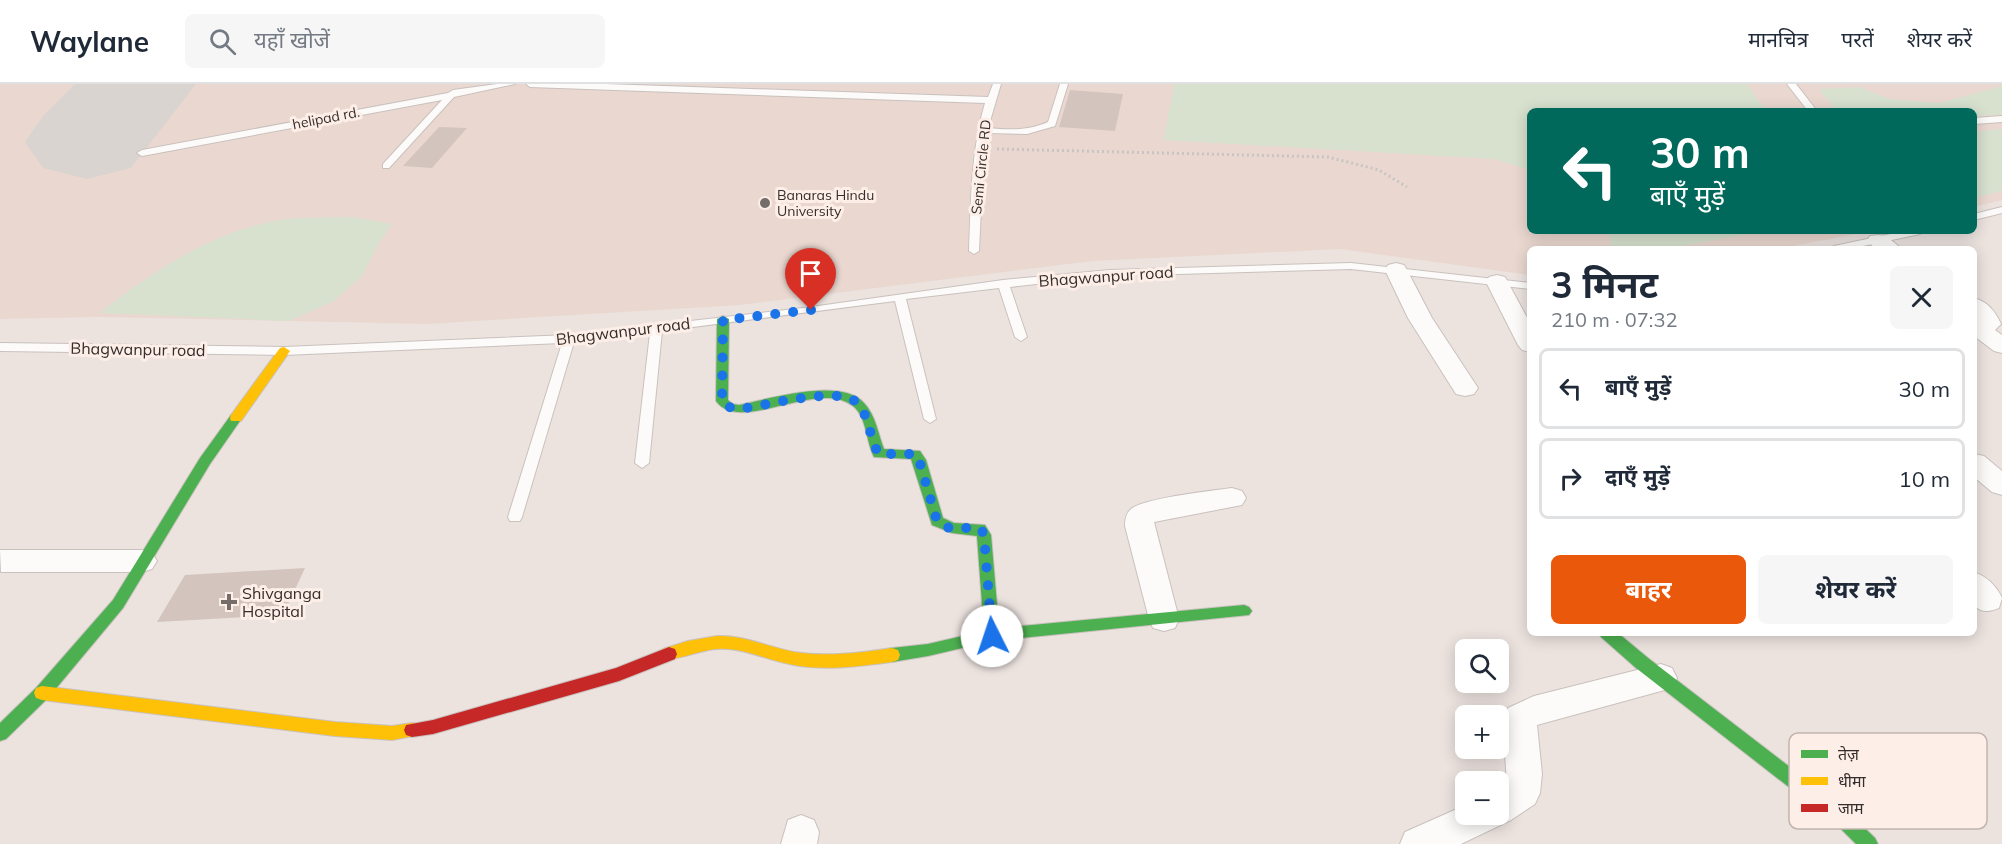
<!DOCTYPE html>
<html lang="hi">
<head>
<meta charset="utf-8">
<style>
	:root { --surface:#fff; --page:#f6f6f7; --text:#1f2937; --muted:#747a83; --line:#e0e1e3; --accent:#ea580c }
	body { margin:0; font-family:Mulish,"Noto Sans Devanagari",sans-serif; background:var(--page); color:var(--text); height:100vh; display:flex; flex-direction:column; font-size:22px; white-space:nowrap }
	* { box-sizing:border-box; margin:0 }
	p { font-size:20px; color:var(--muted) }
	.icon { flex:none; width:33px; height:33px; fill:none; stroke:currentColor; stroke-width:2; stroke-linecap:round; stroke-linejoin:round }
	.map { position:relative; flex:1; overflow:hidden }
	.sheet { position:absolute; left:1527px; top:162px; width:450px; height:390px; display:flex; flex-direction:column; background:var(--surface); border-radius:9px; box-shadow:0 3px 15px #0003 }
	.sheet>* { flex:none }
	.guide { position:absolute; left:1527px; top:24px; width:450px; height:126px; border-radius:9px; box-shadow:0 3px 15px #0003; background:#00695c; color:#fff; overflow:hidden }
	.buttons { position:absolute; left:1455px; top:555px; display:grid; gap:12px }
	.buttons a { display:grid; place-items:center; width:54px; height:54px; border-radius:9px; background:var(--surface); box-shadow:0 3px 15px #0003; font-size:30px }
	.pin { position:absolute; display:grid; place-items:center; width:51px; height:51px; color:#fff; margin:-62px -26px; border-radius:50% 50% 50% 0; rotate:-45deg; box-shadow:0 0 6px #0007 }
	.pin .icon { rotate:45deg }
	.me { position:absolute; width:66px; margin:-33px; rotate:356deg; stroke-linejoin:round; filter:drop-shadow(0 0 4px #0008) }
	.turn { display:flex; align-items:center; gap:21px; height:126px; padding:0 24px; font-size:27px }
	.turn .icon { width:78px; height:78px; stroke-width:2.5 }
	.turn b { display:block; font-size:42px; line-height:51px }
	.round { display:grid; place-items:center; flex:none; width:63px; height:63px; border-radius:9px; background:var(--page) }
	.summary { display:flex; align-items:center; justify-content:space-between; height:102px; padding:0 24px }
	h1 { font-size:36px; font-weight:700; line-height:45px }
	.action { display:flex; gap:12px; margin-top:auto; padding:12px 24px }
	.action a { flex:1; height:69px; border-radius:9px; background:var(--accent); color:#fff; font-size:24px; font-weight:700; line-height:69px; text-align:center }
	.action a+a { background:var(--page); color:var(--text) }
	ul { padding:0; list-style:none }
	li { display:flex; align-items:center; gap:18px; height:81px; margin:0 12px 9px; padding:0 12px; border:3px solid var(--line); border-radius:9px }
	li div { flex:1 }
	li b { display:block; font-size:22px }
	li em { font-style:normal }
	header { display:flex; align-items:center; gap:36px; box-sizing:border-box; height:84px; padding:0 30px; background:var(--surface); border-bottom:2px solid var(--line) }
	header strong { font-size:28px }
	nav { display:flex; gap:33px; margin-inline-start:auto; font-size:21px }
	.search { width:420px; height:54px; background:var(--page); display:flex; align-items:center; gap:15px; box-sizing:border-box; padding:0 21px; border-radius:9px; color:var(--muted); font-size:22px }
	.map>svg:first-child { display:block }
	.built { fill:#ead8d0 }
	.green { fill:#d7e1ce }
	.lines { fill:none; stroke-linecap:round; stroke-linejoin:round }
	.runway { fill:#d9d4d0; fill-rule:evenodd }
	.building { fill:#d3c4be }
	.lane-casing { stroke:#c9c1be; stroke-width:2 }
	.street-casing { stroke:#c9c1be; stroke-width:2 }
	.fast-casing { stroke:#c9c1be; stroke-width:2 }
	.slow-casing { stroke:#c9c1be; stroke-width:2 }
	.jam-casing { stroke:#c9c1be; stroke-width:2 }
	.path { stroke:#c7c4c3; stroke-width:3; stroke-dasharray:2 3; stroke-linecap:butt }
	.lane { fill:#fcfbfa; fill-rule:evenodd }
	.street { fill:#fcfbfa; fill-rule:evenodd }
	.fast { fill:#4caf50; fill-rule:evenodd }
	.slow { fill:#ffc107; fill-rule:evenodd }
	.jam { fill:#c62828; fill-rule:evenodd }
	.route { stroke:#1a73e8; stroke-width:10; stroke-dasharray:0 18 }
	.poi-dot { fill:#756d6a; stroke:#fdeee8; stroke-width:2 }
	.labels { text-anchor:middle; stroke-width:6; stroke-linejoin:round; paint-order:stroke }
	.far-street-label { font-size:14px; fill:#352e2b; stroke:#fdeee8 }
	.far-poi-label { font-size:14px; fill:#352e2b; stroke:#fdeee8; text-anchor:start }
	.street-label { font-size:16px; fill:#352e2b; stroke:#fdeee8 }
	.poi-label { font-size:16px; fill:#352e2b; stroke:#fdeee8; text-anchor:start }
	.key { fill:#fdeee8; stroke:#c1b4af; stroke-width:1.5 }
	.key-label { font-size:16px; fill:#352e2b }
</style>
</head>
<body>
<header>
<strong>Waylane</strong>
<div class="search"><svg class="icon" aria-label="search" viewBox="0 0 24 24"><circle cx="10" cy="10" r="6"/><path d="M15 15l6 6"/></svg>यहाँ खोजें</div>
<nav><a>मानचित्र</a><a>परतें</a><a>शेयर करें</a></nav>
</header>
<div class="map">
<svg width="2002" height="760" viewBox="0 0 2002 760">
	<rect width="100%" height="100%" fill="#ece3df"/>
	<!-- built -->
	<path class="built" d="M0 0H2002V116L1974 123V27H1530V147H1871L1778 165H1530L1529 191 1340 165 1093 177 740 221 427 240 99 233 0 235Z"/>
	<!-- green -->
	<path class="green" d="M1174 0H1747L1766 27H1530V86L1494 75 1164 56Z
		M2002 2V30L1974 32V27H1836L1819 5 1859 3 1890 15 1939 19Z
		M2002 45V107L1974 114V48Z
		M353 133 392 140 379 159 362 192 334 217 289 237 100 229C149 190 207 151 270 138 296 132 326 134 353 133Z
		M1608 147H1765L1667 165H1612Z"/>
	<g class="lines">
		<!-- runway -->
		<path class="runway" d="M75 0H196L131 84 87 95 43 84 25 58 43 32Z"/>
	</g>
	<!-- building -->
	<path class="building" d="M1070 6 1123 10 1115 47 1059 43Z
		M439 43 467 44 432 84 403 82Z
		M305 484 283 531 157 538 185 491Z"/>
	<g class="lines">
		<!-- lane casing -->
		<g class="lane-casing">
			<path id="lane" d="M497 0H515L454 13 389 84H383V80L442 16 142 72 137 69 142 66 448 9 453 6Z
				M526 0H605L988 13 993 0H1001L988 44C1009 46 1028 47 1048 38L1060 0H1068L1055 42 1027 50 987 49 983 82 979 167 974 170 969 167C971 117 971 67 985 19L530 3Z
				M1787 0H1796L1817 27H1808Z
				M2002 32V38L1974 40V34Z
				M2002 123V129L1974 136V130Z
				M1905 147H1925L1920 150 1849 165H1829L1834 162Z
				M1351 179 1530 199V205L1351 185 1110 192 1010 203 1027 253 1021 257 1015 253 999 204 906 215 936 335 930 339 924 335 895 217 662 247 649 379 642 384 635 379 650 249 574 258 522 433 520 437H510L508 433 562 259 284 271 0 267V259L284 263 569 251 811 223 1003 196 1110 186Z"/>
		</g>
		<!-- street casing -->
		<g class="street-casing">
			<path id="street" d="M1878 151 1886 152 1902 165H1876L1867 157 1870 152Z
				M1396 179 1404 181 1407 186 1432 234 1478 304 1474 310 1465 312 1456 310 1408 234 1385 186 1388 181Z
				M1497 191 1505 193 1530 239V268L1522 266 1518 261 1486 198 1489 193Z
				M1974 214C1988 218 1995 227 2001 240L1995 246 2002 251V269L1994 267 1974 252V239L1976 237Z
				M1974 370 1984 372 2002 387V411L1992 408 1974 393Z
				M1232 404 1242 407 1246 414 1242 421 1154 438 1179 535 1175 544 1164 547 1153 544 1149 535 1125 442C1125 436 1126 429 1131 425 1144 414 1212 407 1232 404Z
				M0 466H142L152 469 157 477 152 485 142 488H1Z
				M1974 488C1987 493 1996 501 2002 514L1999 524C1989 528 1981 529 1974 521Z
				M1661 580 1672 584 1677 594 1672 604 1537 641 1542 690 1540 709 1535 720 1511 736 1461 760H1400L1405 748 1466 721V730H1498V704L1507 699 1503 643V634L1508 624 1534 612Z
				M801 731 814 736 819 748 817 760H781L788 736Z"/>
		</g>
		<!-- fast casing -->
		<g class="fast-casing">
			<path id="fast" d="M723 232 729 235 728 316 732 320 739 321C769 315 841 293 864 319 876 332 878 350 884 365L920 367 926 376 943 434 954 439 985 441 991 451 999 544 1244 521 1249 523 1252 527 1249 531 992 557 928 572 892 578 886 576 884 571 886 566 892 564 928 560 984 547 977 452 952 449 932 441 911 375 874 373C866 358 867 333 853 322 818 294 740 351 716 317L717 235Z
				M236 330 242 334 210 380 123 524 48 614 6 655 0 657V639L36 604 113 516 200 374 231 331Z
				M1599 549H1618L1648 574 1847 727 1875 754 1878 760H1856L1835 739 1636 584 1601 553Z"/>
		</g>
		<!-- slow casing -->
		<g class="slow-casing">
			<path id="slow" d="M284 263 290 267 241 337H231L230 334 231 331 280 264Z
				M717 552C744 551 767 563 794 568 826 573 860 569 892 564L898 566 900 571 898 576 892 578C860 582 826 587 794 581 768 577 744 563 717 565 703 565 673 578 663 575L661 570 663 565 688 557Z
				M42 602 335 638 392 642 412 639 418 641 420 646 418 651 392 656 335 652 42 616 36 614 34 609 36 604Z"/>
		</g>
		<!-- jam casing -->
		<g class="jam-casing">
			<path id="jam" d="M669 563 675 565 677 570 675 575 619 597 433 650 412 653 406 651 404 646 406 641 433 636 616 584Z"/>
		</g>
		<!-- path -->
		<path class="path" d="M997 65 1328 73 1379 86 1407 103"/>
		<!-- lane -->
		<use href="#lane" class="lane"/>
		<!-- street -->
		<use href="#street" class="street"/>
		<!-- fast -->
		<use href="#fast" class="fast"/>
		<!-- slow -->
		<use href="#slow" class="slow"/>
		<!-- jam -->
		<use href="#jam" class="jam"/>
	</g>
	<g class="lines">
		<!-- route -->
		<path class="route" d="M811 226 723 236 722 317 728 323 740 325C764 322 840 301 857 319 870 332 869 355 879 370H915L919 376 937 437C949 450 965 441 981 445L984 451 992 552"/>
	</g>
	<!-- markers -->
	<g class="poi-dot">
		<circle cx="765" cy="119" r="6"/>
		<path d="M226 509h6v6h6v6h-6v6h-6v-6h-6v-6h6z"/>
	</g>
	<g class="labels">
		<!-- far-street labels -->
		<g class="far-street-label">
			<text transform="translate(326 34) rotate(-11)" y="5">helipad rd.</text>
			<text transform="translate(981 83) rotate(-84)" y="5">Semi Circle RD</text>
		</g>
		<!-- far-poi labels -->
		<g class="far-poi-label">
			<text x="777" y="116">Banaras Hindu<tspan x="777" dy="16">University</tspan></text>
		</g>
		<!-- street labels -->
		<g class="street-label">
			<text transform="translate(1106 192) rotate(-4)" y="6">Bhagwanpur road</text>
			<text transform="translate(623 247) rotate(-7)" y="6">Bhagwanpur road</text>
			<text transform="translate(138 265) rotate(1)" y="6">Bhagwanpur road</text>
		</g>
		<!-- poi labels -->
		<g class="poi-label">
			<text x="242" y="515">Shivganga<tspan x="242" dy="18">Hospital</tspan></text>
		</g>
	</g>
	<!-- legend -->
	<rect x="1789" y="649" width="198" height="96" rx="9" class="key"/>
	<rect x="1801" y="666" width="27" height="8" fill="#4caf50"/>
	<rect x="1801" y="693" width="27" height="8" fill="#ffc107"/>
	<rect x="1801" y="720" width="27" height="8" fill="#c62828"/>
	<g class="key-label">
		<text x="1838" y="676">तेज़</text>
		<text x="1838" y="703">धीमा</text>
		<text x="1838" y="730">जाम</text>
	</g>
</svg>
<div class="buttons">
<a><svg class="icon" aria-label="search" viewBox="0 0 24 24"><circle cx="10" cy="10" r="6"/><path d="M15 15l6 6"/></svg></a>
<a>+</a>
<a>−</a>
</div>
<div class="pin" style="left:811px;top:226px;background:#d93025"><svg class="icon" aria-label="arrive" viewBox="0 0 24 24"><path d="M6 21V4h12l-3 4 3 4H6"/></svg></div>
<svg class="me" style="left:992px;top:552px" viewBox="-20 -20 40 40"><circle r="19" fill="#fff"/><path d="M0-13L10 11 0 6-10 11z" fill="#1a73e8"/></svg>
<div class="guide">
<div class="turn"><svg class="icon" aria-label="left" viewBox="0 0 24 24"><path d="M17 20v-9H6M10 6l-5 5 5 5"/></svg><div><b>30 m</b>बाएँ मुड़ें</div></div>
</div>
<section class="sheet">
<div class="summary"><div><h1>3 मिनट</h1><p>210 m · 07:32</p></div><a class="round"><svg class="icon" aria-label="close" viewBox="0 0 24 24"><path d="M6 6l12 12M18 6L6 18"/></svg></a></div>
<ul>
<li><svg class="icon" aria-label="left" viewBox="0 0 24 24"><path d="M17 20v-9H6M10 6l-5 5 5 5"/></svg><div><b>बाएँ मुड़ें</b></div><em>30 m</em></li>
<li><svg class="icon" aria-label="right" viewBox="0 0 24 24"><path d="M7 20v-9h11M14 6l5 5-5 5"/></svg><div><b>दाएँ मुड़ें</b></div><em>10 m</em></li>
</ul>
<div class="action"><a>बाहर</a><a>शेयर करें</a></div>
</section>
</div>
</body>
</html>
